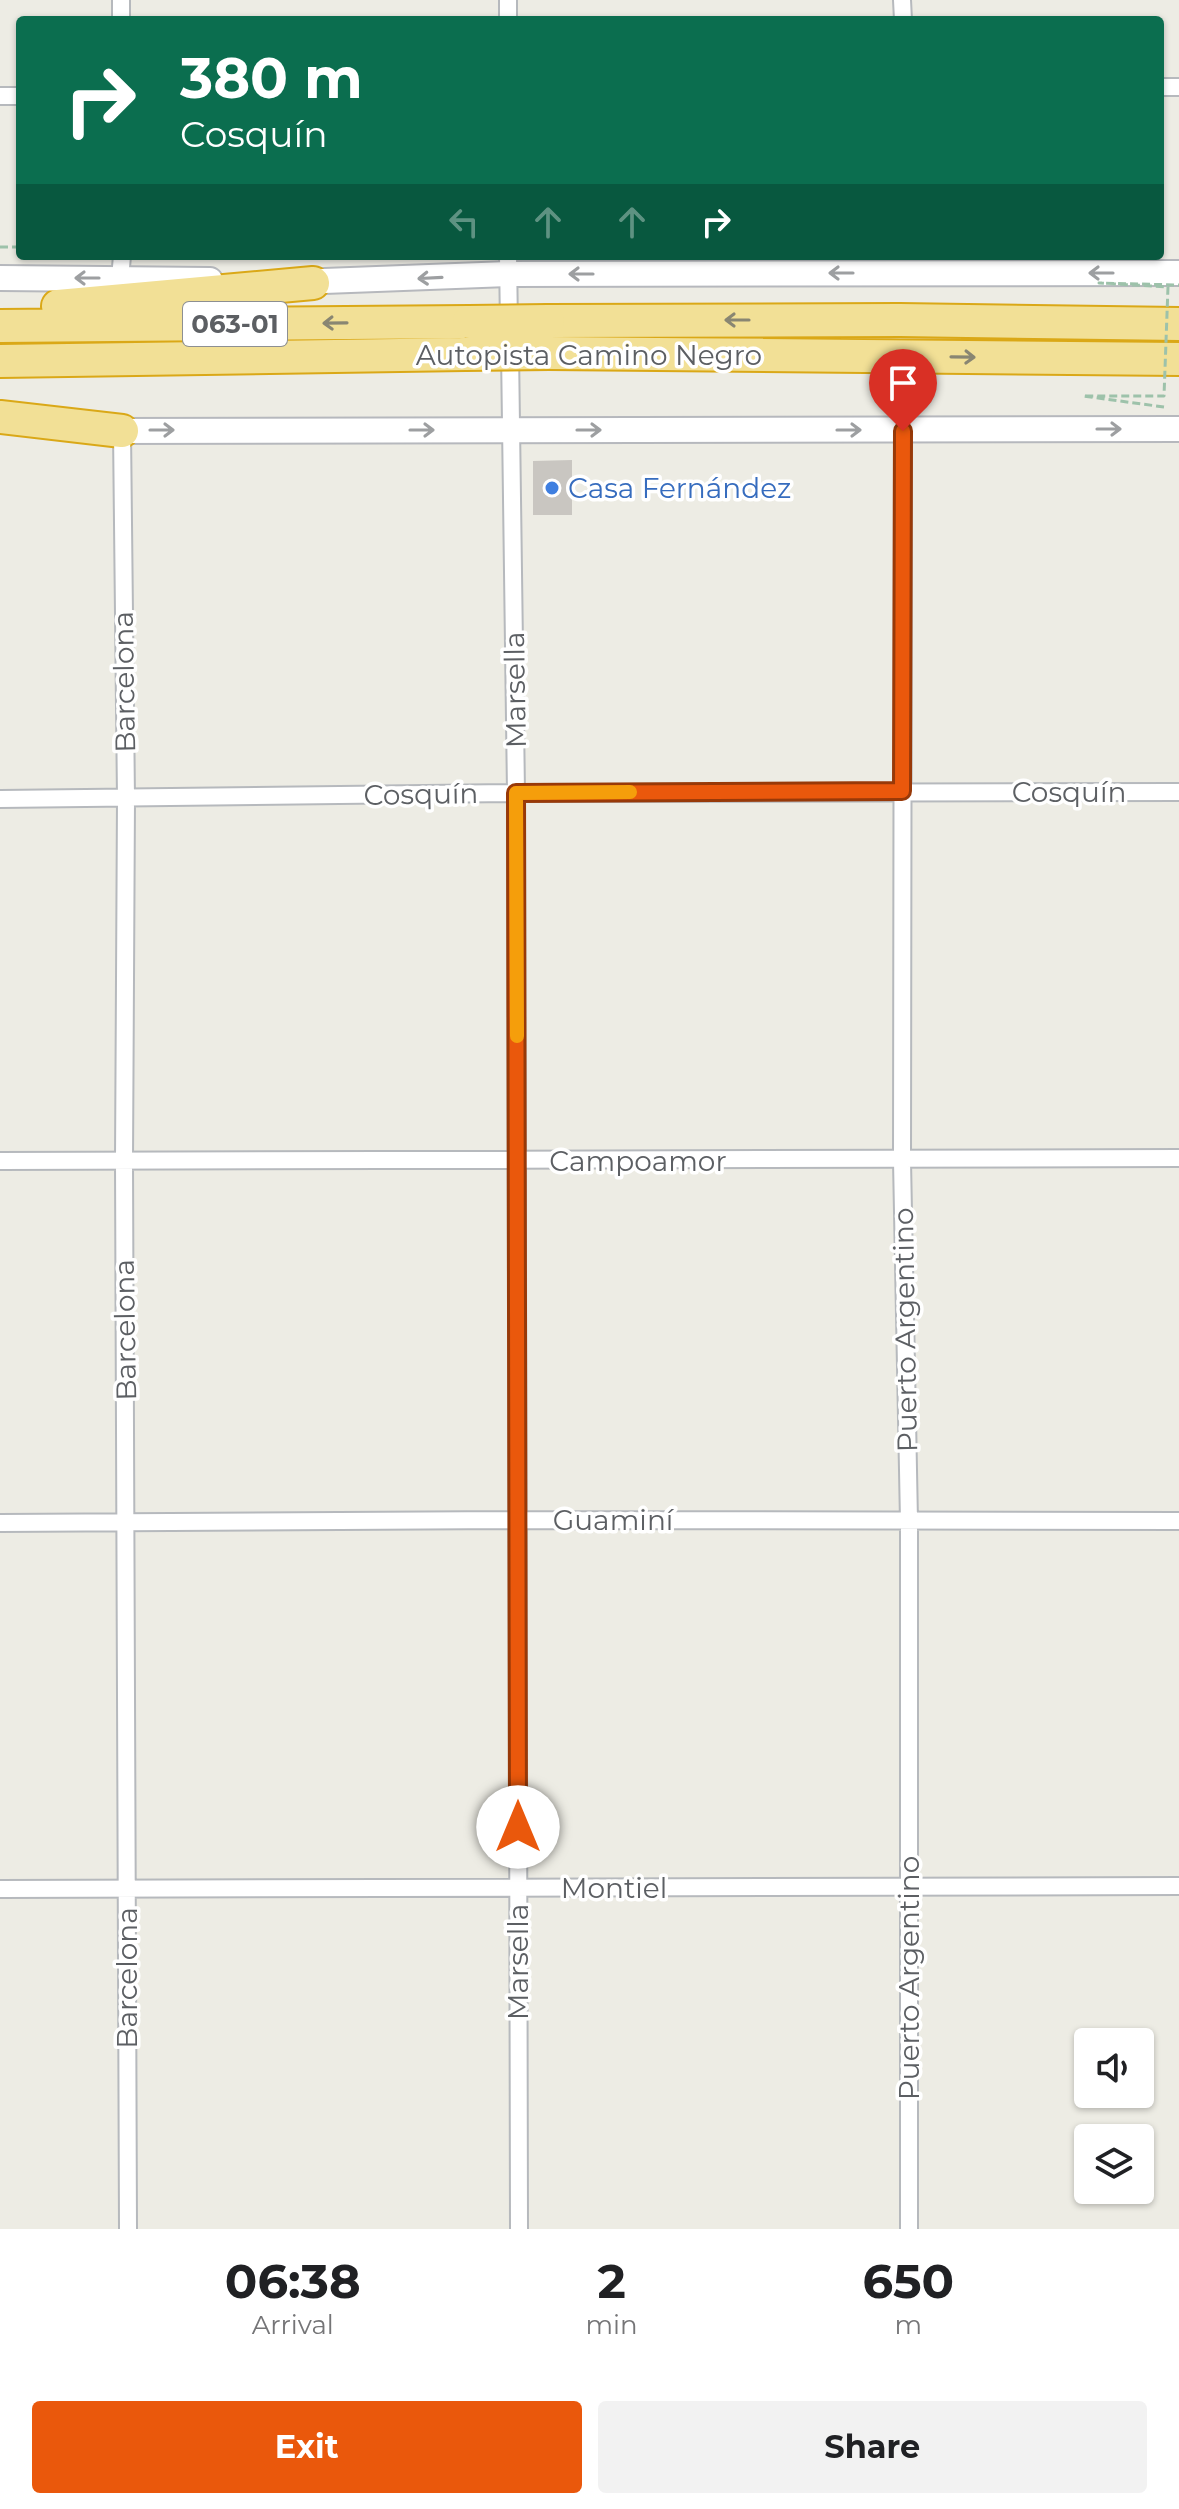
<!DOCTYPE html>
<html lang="en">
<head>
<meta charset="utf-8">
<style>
	:root { --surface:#fff; --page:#f2f2f2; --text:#202124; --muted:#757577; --accent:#ea580c }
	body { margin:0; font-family:Montserrat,sans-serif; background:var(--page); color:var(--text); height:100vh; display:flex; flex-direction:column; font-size:30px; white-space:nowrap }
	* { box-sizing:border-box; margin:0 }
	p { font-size:26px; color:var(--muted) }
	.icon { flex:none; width:44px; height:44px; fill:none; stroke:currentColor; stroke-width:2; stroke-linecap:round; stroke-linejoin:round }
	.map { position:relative; height:2229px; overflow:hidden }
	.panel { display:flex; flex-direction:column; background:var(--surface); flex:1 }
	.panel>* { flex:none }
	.guide { position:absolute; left:16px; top:16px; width:1148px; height:244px; border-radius:8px; box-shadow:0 2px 6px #0004; background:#0b6e4f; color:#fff; overflow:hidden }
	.fabs { position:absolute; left:1074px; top:2028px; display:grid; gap:16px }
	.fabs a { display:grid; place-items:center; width:80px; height:80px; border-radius:8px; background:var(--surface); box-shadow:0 2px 6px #0004; font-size:40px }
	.pin { position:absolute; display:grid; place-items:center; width:68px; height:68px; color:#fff; margin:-82px -34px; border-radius:50% 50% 50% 0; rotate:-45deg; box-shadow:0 0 8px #0007 }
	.pin .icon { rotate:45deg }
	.me { position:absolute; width:88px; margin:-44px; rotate:0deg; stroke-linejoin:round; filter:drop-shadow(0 0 6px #0008) }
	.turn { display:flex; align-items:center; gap:28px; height:168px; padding:0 32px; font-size:36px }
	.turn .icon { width:104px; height:104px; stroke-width:2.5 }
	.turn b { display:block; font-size:56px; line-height:68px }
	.lanes { display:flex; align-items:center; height:76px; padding:0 32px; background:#0003; justify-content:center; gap:40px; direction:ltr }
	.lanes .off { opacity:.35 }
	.eta { display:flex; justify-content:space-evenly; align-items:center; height:136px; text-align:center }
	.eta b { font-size:48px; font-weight:700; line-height:56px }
	.action { display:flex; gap:16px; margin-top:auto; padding:16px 32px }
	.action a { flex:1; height:92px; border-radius:8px; background:var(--accent); color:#fff; font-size:32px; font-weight:700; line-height:92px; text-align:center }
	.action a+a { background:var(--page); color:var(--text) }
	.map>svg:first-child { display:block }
	.building { fill:#c9c6c1 }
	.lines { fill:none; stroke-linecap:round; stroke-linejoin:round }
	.street-casing { stroke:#b6b9bd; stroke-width:20 }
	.secondary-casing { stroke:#b6b8bd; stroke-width:28 }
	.highway-casing { stroke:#daa817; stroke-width:36 }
	.path { stroke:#9dc2aa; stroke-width:3; stroke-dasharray:8 4; stroke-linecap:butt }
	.street { stroke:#fff; stroke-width:16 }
	.secondary { stroke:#fff; stroke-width:24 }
	.highway { stroke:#f2e096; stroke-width:32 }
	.highway-bridge-casing { stroke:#daa817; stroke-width:36; stroke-linecap:butt }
	.path-bridge { stroke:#9dc2aa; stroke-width:3; stroke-dasharray:8 4; stroke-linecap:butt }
	.highway-bridge { stroke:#f2e096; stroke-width:32 }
	.oneway { stroke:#9d9fa1 }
	.oneway2 { stroke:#898672 }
	.route-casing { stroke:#983908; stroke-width:20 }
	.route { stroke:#ea580c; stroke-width:14 }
	.slow { stroke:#f59e0b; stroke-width:14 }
	.shop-dot { fill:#3f7fe0; stroke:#fff; stroke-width:3 }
	.labels { text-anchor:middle; stroke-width:7; stroke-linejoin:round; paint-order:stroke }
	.shield { fill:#fff; stroke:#8d8f92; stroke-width:2 }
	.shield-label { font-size:26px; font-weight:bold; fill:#5c5f63 }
	.street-label { font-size:28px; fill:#5c5f63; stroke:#fff }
	.shop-label { font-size:28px; fill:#366cbe; stroke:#fff; text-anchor:start }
</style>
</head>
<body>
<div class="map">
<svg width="1179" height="2229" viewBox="0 0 1179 2229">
	<rect width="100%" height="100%" fill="#edece4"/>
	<!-- building -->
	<path class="building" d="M572 460V515H533V461Z"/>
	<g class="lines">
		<!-- street casing -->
		<g class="street-casing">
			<path id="street" d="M121 0V20
				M902 0 903 20
				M508 20V0
				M1160 87H1179
				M0 96H20
				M508 256 509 327
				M120 278 122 256
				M510 351 516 793 519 2229
				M122 431 126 799 124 1161 128 2229
				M903 431 902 1161 909 1521V2229
				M0 799 516 793 1179 792
				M0 1161 1179 1158
				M0 1523 517 1520 1179 1521
				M0 1889 1179 1886"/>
		</g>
		<!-- secondary casing -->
		<g class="secondary-casing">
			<path id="secondary" d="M0 278 210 280
				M298 282 508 274 1179 273
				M106 431 1179 429"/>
		</g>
		<!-- highway casing -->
		<g class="highway-casing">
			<path id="highway" d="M58 306 313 283
				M548 321 900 320 1179 324
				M0 326 469 322
				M549 353 1179 359
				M0 361 465 354
				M0 417 122 431"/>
		</g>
		<!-- path -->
		<path class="path" d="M0 247H20"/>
		<!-- street -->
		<use href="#street" class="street"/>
		<!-- secondary -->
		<use href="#secondary" class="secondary"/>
		<!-- highway -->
		<use href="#highway" class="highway"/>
		<!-- highway-bridge casing -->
		<g class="highway-bridge-casing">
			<path id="highway-bridge" d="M469 322 548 321
				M465 354 549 353"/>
		</g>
		<!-- path-bridge -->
		<path class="path-bridge" d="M1164 407 1083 396H1164L1168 287 1099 283 1179 285"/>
		<!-- highway-bridge -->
		<use href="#highway-bridge" class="highway-bridge"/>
	</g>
	<!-- one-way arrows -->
	<defs><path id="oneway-shaft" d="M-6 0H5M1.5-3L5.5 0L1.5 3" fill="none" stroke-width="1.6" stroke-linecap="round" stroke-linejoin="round" transform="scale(2)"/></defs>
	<g class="oneway">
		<use href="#oneway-shaft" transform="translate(841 273) rotate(180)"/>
		<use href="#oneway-shaft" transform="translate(1101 273) rotate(180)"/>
		<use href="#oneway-shaft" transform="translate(581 274) rotate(180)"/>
		<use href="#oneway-shaft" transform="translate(87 278) rotate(180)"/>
		<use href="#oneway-shaft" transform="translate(430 278) rotate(177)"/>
		<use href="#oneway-shaft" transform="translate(1109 429)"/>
		<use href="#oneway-shaft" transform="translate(162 430)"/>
		<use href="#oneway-shaft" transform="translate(422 430)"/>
		<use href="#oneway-shaft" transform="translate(589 430)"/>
		<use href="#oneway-shaft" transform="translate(849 430)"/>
	</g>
	<g class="oneway2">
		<use href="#oneway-shaft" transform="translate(737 320) rotate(180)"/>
		<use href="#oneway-shaft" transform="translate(335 323) rotate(179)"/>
		<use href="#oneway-shaft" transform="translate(963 357) rotate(1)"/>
	</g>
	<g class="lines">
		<!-- route casing -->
		<g class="route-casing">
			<path id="route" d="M518 1827 516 793 902 791 903 431"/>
		</g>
		<!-- route -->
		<use href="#route" class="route"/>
		<!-- slow -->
		<path class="slow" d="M517 1036 516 793 630 792"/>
	</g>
	<!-- markers -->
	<circle class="shop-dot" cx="552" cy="488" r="8"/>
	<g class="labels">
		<!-- shield labels -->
		<rect class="shield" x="183" y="302" width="104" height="44" rx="6"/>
		<g class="shield-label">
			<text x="235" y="333">063-01</text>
		</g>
		<!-- street labels -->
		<g class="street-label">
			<text x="589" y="365">Autopista Camino Negro</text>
			<text transform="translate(124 682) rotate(-91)" y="10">Barcelona</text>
			<text transform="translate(515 690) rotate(-91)" y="10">Marsella</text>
			<text x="1069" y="802">Cosquín</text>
			<text transform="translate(421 794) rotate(-1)" y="10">Cosquín</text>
			<text x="638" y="1171">Campoamor</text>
			<text transform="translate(125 1330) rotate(-91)" y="10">Barcelona</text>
			<text transform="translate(905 1330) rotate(-91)" y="10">Puerto Argentino</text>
			<text x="613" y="1530">Guaminí</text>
			<text x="614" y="1898">Montiel</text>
			<text transform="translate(518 1962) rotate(-90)" y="10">Marsella</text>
			<text transform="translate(127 1978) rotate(-90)" y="10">Barcelona</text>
			<text transform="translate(909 1978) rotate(-90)" y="10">Puerto Argentino</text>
		</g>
		<!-- shop labels -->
		<g class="shop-label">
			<text x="568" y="498">Casa Fernández</text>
		</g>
	</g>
</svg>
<div class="fabs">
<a><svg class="icon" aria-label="sound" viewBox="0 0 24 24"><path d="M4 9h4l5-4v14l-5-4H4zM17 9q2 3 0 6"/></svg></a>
<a><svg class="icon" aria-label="layers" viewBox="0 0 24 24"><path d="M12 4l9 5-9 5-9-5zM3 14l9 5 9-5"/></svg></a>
</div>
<div class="pin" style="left:903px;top:431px;background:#d93025"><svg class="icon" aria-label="arrive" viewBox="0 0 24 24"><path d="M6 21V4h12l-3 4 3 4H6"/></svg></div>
<svg class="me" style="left:518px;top:1827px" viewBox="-20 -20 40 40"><circle r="19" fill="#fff"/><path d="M0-13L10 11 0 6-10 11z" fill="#ea580c"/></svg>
<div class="guide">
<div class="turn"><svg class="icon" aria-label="right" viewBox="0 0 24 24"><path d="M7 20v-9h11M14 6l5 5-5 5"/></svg><div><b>380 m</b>Cosquín</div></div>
<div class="lanes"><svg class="icon off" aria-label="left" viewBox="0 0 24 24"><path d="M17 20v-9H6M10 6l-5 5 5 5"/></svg><svg class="icon off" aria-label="ahead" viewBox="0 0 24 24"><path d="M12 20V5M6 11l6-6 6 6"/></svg><svg class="icon off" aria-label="ahead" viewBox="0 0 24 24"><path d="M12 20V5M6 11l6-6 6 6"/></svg><svg class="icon" aria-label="right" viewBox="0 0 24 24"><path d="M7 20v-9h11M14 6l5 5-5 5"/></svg></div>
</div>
</div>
<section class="panel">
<div class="eta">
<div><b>06:38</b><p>Arrival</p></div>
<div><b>2</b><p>min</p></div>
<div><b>650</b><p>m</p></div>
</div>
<div class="action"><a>Exit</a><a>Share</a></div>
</section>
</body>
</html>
